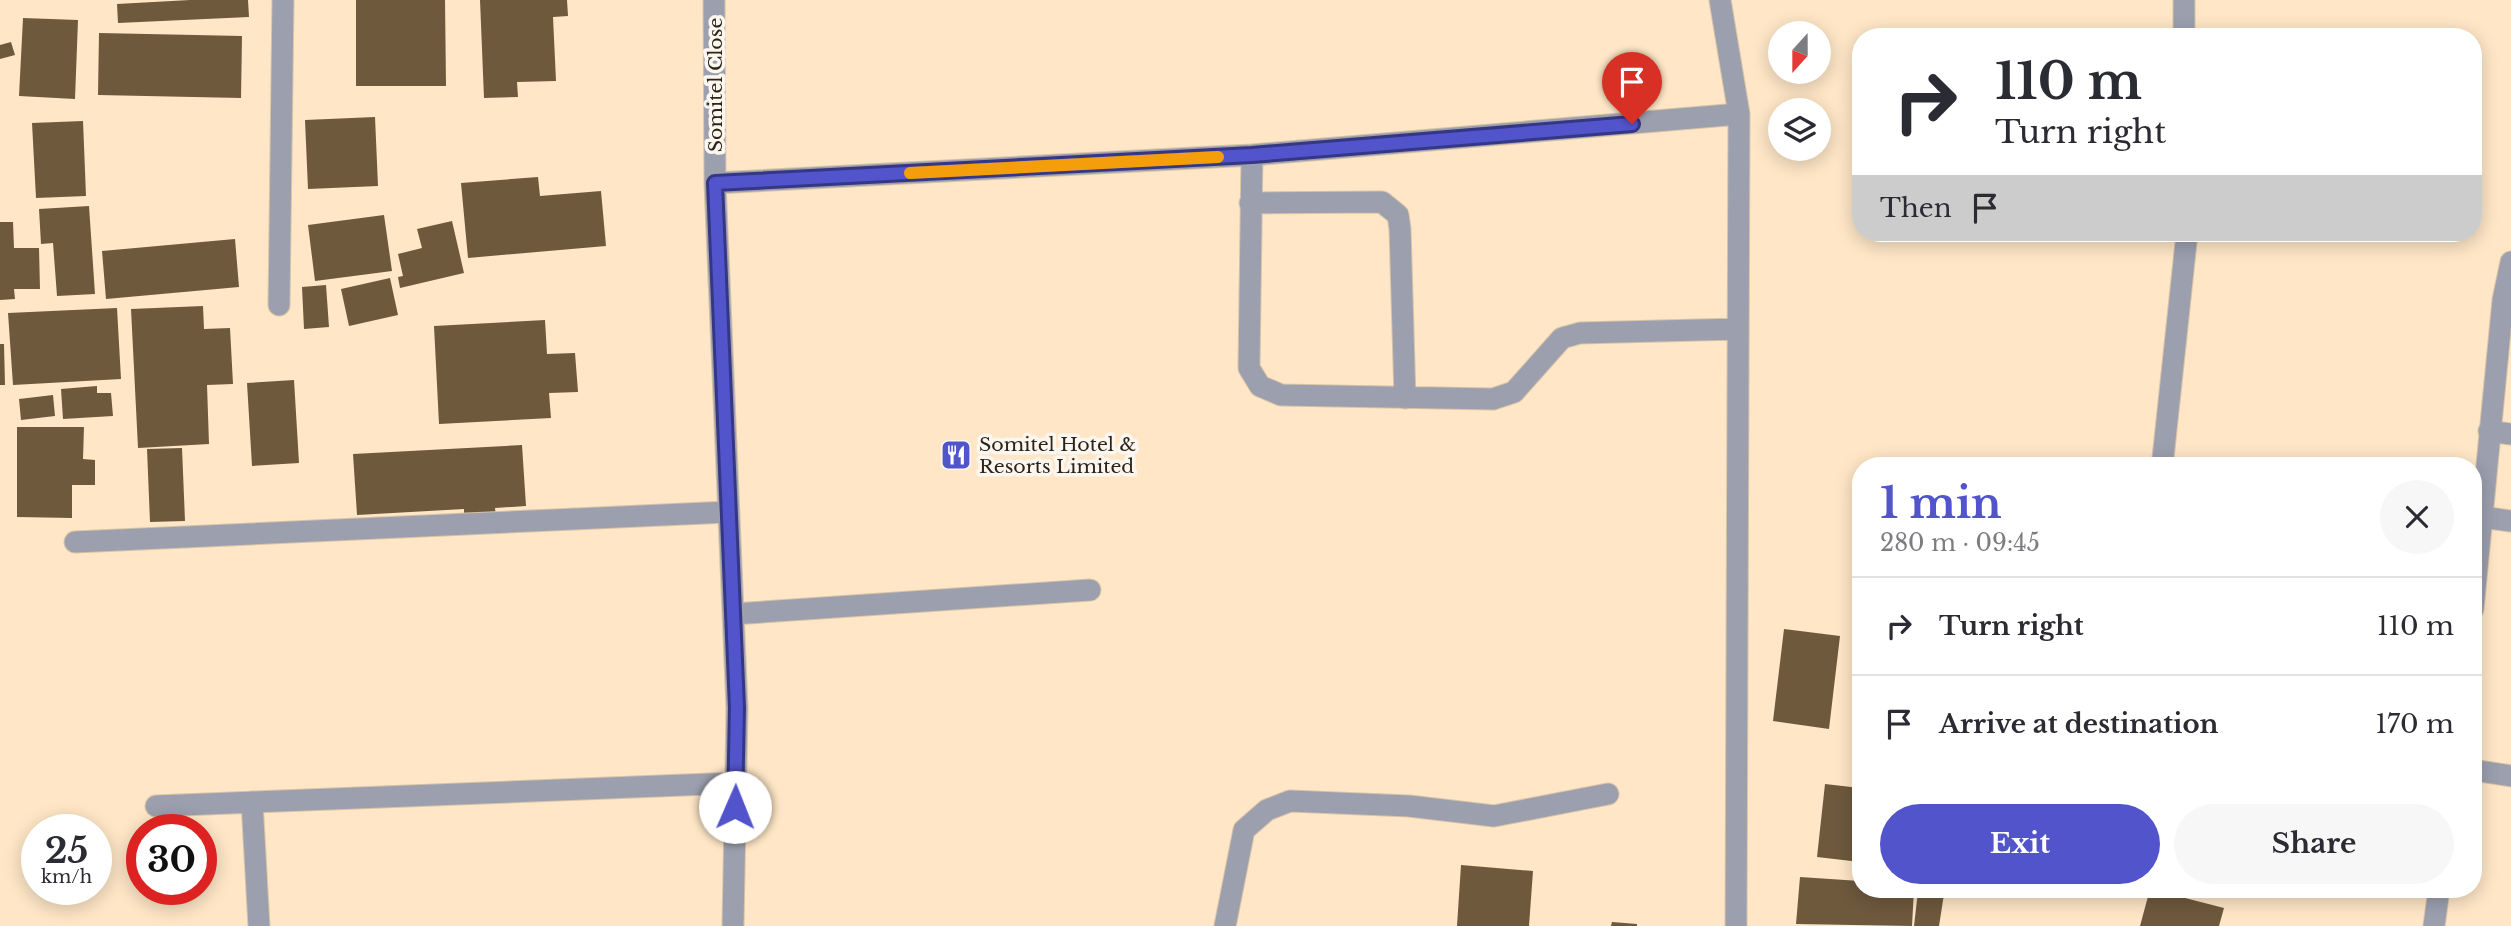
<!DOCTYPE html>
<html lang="en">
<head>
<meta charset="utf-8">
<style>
	:root { --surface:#fff; --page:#f7f7f7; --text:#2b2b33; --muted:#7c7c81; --line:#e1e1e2; --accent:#5254cb }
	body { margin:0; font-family:"Libre Baskerville",serif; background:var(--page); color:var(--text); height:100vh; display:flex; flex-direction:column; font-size:26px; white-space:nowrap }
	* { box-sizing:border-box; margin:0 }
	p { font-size:23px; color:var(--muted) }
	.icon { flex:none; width:38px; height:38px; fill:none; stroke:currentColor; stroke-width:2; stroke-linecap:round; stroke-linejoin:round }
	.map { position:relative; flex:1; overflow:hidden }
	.drawer { position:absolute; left:1852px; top:457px; width:630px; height:441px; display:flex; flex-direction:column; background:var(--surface); border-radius:28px; box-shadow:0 4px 18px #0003 }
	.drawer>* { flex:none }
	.banner { position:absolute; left:1852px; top:28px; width:630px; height:214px; border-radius:28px; box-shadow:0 4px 18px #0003; background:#fff; color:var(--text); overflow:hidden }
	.needle { width:46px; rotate:201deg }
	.fabs { position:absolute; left:1768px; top:21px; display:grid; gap:14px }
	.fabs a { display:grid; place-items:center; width:63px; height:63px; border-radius:50%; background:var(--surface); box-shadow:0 4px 18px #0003; font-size:35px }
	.speed { position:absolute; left:21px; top:814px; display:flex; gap:14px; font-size:35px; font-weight:700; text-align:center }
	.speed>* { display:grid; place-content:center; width:91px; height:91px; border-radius:50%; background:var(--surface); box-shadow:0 4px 18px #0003; line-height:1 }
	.speed small { font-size:18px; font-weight:400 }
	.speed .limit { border:10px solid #d22; background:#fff; color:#111 }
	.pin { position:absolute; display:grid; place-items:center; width:60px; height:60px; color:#fff; margin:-72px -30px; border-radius:50% 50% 50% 0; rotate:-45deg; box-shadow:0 0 7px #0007 }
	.pin .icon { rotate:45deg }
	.me { position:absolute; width:77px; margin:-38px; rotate:1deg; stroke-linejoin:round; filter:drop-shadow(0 0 5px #0008) }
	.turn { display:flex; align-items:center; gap:24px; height:147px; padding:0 28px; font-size:32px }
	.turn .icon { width:91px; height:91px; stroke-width:2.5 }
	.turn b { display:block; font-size:49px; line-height:60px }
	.then { display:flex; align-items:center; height:66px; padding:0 28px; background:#0003; gap:14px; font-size:26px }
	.round { display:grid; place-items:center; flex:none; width:74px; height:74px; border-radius:37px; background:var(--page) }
	.overview { display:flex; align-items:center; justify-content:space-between; height:119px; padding:0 28px }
	h1 { font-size:42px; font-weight:700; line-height:52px; color:var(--accent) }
	.primary-button { display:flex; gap:14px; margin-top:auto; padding:14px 28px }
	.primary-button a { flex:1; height:80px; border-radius:42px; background:var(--accent); color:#fff; font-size:28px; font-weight:700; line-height:80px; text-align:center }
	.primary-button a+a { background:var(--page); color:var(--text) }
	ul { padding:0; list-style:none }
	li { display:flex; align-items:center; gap:21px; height:98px; padding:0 28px; border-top:2px solid var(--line) }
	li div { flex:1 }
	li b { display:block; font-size:26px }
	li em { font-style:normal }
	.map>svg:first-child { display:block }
	.building { fill:#6e593d }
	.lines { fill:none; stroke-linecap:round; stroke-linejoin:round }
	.minor-casing { stroke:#d8c3a7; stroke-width:23 }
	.minor { stroke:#9c9fae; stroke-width:21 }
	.route-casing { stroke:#353784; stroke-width:18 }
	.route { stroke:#5254cb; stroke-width:12 }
	.slow { stroke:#f59e0b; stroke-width:12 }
	.labels { text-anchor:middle; stroke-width:7; stroke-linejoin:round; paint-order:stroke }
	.street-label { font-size:19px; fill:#2d2418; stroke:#fbf7f0 }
	.poi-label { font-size:19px; fill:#2d2418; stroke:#fbf7f0; text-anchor:start }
</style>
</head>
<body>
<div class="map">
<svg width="2511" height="926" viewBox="0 0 2511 926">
	<rect width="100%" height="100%" fill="#fee6c6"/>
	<!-- building -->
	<path class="building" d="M190 0H248L249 17 118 23 117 4Z
		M356 0H445L446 86H356Z
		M480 0H567L568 16 553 17 556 81 517 82 518 97 484 98Z
		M23 18 78 20 75 99 19 96Z
		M99 33 242 36 241 98 98 95Z
		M11 42 15 55 0 59V45Z
		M375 117 378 186 308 189 305 120Z
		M83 121 86 196 36 198 32 123Z
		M538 177 540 196 601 191 606 246 468 258 461 183Z
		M89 206 95 294 57 296 53 243 41 244 39 209Z
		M384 215 392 271 315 281 308 225Z
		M452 221 464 273 400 288 398 277 403 276 398 254 422 248 417 229Z
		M0 222H13L14 248H39L40 289H14L15 299 0 300Z
		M235 239 239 287 106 299 102 251Z
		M390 278 398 315 349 326 341 289Z
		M326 285 329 327 304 329 302 287Z
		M203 306 204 329 230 328 233 384 207 385 209 444 138 448 131 309Z
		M117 308 121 379 13 385 8 313Z
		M545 320 547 354 575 353 578 392 549 393 551 418 439 424 434 326Z
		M0 344H4L5 385H0Z
		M294 380 299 463 252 466 247 383Z
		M97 386V393H111L113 416 63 419 61 389Z
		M53 395 55 416 21 420 19 399Z
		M17 427H84L83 459 95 460V485H72V518L17 517Z
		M522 445 526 506 495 508 496 517 464 519V509L357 515 353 454Z
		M182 448 185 521 150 522 147 449Z
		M1784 629 1840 636 1829 729 1773 721Z
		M1825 784 1860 788V862L1817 857Z
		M1461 865 1533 871 1529 926H1457Z
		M1800 877 1860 881V889H1914L1912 926 1796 924Z
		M2150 889 2224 908 2219 926H2140Z
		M1918 891 1944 894 1939 926H1914Z
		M1612 922 1637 924V926H1611Z"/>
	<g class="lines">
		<!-- minor casing -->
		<g class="minor-casing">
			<path id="minor" d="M714 0 715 183 737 708 733 926
				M1720 0 1739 114 1736 926
				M2184 0V37
				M1252 155 1249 368 1260 386 1281 395 1493 399 1514 392 1562 338 1580 333 1738 329
				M715 183 1252 155 1739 114
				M1250 203 1382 202 1398 215 1400 229 1405 398
				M279 305 283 0
				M2489 431 2511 434
				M2163 458 2187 233
				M2482 517 2511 521
				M75 542 728 512
				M2473 609 2503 300 2511 262
				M733 614 1090 590
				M2473 770 2511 776
				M252 802 259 926
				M156 806 735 783
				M1225 926 1244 830 1267 810 1290 801 1409 806 1494 816 1608 794
				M2434 926 2439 889"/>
		</g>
		<!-- minor -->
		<use href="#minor" class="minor"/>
	</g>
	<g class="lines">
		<!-- route casing -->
		<g class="route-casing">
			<path id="route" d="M735 807 737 708 715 183 1252 155 1632 124"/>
		</g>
		<!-- route -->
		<use href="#route" class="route"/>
		<!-- slow -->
		<path class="slow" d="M910 173 1218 157"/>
	</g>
	<!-- icons -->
	<defs>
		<g id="restaurant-square" transform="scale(1.575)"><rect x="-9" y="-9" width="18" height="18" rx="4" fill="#5254cb" stroke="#fbf7f0"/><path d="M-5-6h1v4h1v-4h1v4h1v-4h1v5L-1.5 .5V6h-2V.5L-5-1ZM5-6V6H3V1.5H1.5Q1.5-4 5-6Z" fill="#fff"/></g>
	</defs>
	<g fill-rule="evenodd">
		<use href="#restaurant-square" x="956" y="455"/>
	</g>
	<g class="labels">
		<!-- street labels -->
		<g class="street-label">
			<text transform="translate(715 85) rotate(-90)" y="7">Somitel Close</text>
		</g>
		<!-- poi labels -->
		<g class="poi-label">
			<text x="979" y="451">Somitel Hotel &amp;<tspan x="979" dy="22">Resorts Limited</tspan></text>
		</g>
	</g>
</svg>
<div class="fabs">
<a><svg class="needle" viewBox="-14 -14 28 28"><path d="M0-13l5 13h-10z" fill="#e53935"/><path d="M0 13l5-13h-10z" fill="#7c7c81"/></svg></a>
<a><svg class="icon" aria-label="layers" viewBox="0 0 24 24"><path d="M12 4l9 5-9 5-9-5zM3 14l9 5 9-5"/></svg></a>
</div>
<div class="speed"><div>25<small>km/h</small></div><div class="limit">30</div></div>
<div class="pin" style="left:1632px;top:124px;background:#d93025"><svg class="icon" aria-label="arrive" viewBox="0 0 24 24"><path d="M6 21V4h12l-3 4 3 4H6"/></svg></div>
<svg class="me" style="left:735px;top:807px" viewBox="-20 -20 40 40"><circle r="19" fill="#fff"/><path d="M0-13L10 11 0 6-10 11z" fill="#5254cb"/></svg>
<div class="banner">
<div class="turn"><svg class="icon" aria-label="right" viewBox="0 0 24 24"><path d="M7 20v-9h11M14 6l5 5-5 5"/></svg><div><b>110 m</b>Turn right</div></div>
<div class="then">Then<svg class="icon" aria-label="arrive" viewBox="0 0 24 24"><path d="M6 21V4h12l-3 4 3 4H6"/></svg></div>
</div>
<section class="drawer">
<div class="overview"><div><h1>1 min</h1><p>280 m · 09:45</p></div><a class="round"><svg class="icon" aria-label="close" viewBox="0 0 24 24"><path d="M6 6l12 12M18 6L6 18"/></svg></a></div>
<ul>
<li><svg class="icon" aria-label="right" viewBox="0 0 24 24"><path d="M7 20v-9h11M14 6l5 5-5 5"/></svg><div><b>Turn right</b></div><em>110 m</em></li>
<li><svg class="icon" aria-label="arrive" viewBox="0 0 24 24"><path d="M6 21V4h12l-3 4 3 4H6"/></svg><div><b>Arrive at destination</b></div><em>170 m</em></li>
</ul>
<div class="primary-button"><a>Exit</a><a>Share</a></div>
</section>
</div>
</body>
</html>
